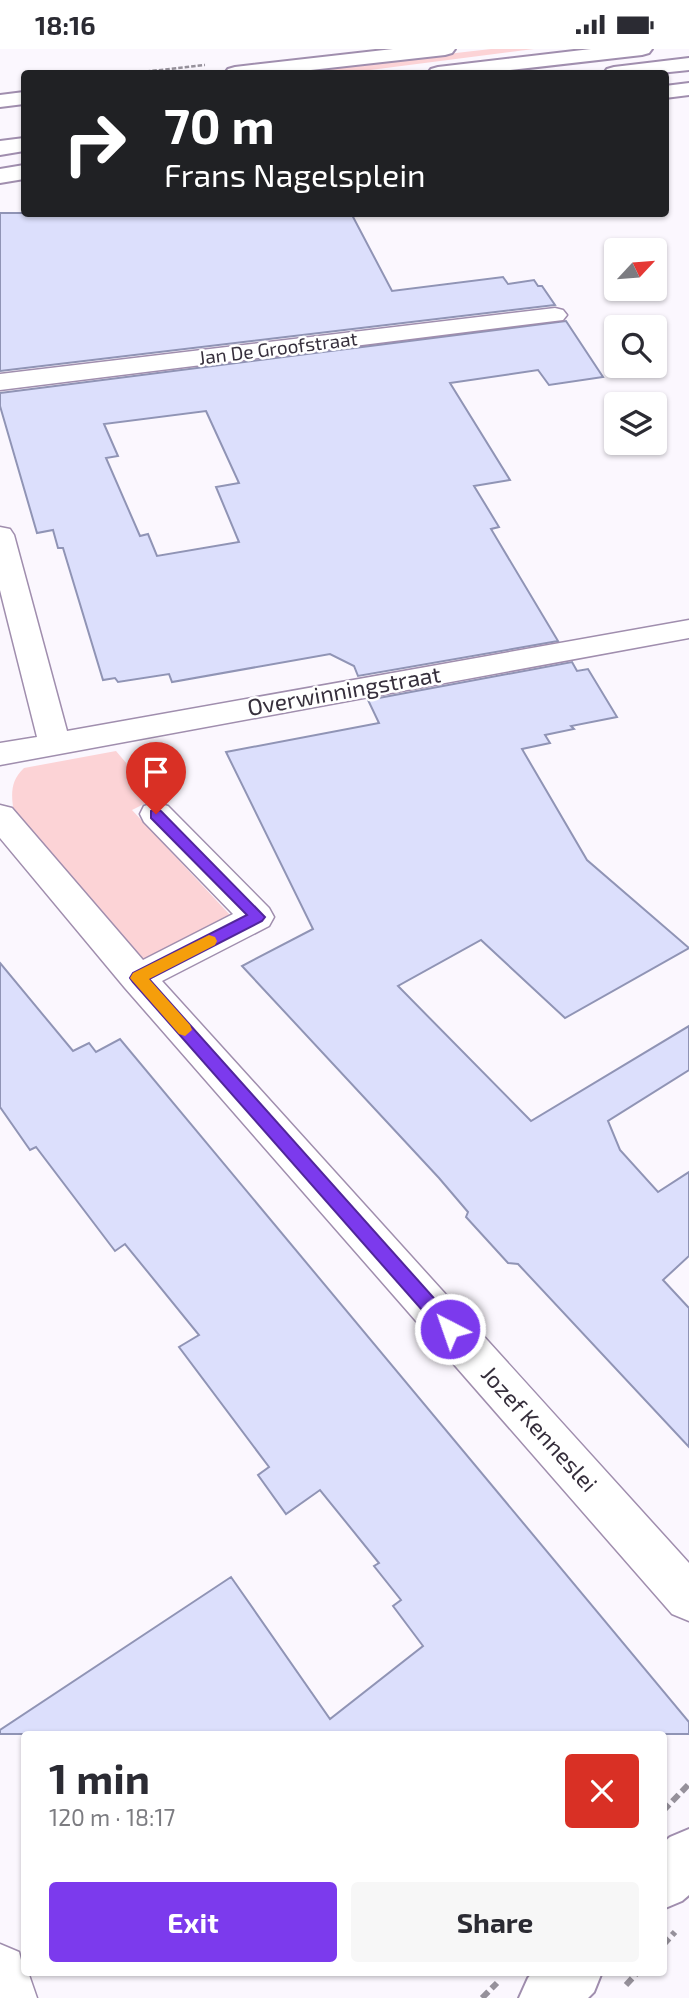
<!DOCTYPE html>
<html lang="en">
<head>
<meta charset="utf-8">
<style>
	:root { --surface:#fff; --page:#f7f7f7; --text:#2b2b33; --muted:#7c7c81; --accent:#7c3aed }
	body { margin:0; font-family:"Exo 2",sans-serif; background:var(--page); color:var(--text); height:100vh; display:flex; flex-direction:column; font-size:26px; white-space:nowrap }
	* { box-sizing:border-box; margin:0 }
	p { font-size:23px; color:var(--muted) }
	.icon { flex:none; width:38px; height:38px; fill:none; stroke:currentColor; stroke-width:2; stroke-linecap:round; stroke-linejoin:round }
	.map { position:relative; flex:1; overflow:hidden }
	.details { position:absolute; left:21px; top:1682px; width:646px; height:245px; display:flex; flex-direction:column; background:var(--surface); border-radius:7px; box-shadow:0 2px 5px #0004 }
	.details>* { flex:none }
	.guide { position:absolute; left:21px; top:21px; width:648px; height:147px; border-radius:7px; box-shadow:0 2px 5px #0004; background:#202124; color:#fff; overflow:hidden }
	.needle { width:46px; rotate:64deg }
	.controls { position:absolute; left:604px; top:189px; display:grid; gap:14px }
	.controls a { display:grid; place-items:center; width:63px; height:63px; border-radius:7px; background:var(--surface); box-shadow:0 2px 5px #0004; font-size:35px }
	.pin { position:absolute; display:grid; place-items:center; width:60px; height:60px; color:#fff; margin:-72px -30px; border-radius:50% 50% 50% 0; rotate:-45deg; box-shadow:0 0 7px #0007 }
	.pin .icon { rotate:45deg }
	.me { position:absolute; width:77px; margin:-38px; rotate:319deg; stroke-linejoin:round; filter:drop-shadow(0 0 5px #0008) }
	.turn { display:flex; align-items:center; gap:24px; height:147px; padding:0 28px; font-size:32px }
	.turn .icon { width:91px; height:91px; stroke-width:2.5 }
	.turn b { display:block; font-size:49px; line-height:60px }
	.round { display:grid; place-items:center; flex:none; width:74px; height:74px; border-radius:7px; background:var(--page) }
	.overview { display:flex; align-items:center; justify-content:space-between; height:119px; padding:0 28px }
	h1 { font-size:42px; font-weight:700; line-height:52px }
	.cta { display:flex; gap:14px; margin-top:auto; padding:14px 28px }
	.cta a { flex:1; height:80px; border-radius:7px; background:var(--accent); color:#fff; font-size:28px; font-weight:700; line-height:80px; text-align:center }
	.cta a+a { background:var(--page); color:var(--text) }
	.status { display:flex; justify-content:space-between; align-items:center; height:49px; padding:0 35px; background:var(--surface); direction:ltr }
	.status svg { height:19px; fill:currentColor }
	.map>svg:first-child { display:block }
	.green { fill:#fcd3d6 }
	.building { fill:#dcdffc; stroke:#9094b5; stroke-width:2; fill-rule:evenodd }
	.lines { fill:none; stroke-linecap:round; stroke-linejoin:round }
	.minor-casing { stroke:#a08eae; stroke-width:3 }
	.tertiary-casing { stroke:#a08eae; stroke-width:4 }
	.secondary-casing { stroke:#a08eae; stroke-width:4 }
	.motorway-casing { stroke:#a08eae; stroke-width:4 }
	.path-far1 { stroke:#96919b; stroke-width:2.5; stroke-dasharray:4.5 2; stroke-linecap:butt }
	.path { stroke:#96919b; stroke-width:6; stroke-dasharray:9 4.5; stroke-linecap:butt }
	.minor { fill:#fff; fill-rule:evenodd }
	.tertiary { fill:#fff; fill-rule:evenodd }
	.secondary { fill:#fff; fill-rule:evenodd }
	.motorway { fill:#fff; fill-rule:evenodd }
	.route { fill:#7c3aed; stroke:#51269a; stroke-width:2 }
	.slow { fill:#f59e0b }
	.labels { text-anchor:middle; stroke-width:5; stroke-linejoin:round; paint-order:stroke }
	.far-street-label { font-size:19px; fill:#362f3c; stroke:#fff }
	.street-label { font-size:23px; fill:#362f3c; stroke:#fff }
</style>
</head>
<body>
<div class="status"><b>18:16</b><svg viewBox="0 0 49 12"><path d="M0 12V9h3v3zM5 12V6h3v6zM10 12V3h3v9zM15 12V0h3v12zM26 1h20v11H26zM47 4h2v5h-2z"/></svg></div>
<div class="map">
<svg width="689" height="1949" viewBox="0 0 689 1949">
	<rect width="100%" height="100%" fill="#fbf7fe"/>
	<!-- green -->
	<path class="green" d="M491 0H534L347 24H281Z
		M116 702 156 749 132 761 230 866 143 912 14 764C11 746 10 732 24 719Z"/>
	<!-- building -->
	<path class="building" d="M0 164H351L392 242 503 228 508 235 534 231 538 237H542L555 256 0 322Z
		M566 272 603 328 549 336 538 321 450 334 510 431 474 437 499 478 491 480 558 592 358 627 354 617 330 605 172 633 169 625 118 633 115 629 103 631 63 499H58L53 481 37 484 0 357V344ZM206 362 239 434 216 438 239 493 157 507 148 485 140 487 106 409 118 407 104 375Z
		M572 613 577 622 588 620 617 668 571 677 574 680 545 686 550 694 522 700 587 811 689 899 565 969 481 891 398 937 531 1072 689 977V1021L608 1072 620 1101 658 1143 689 1123V1207L663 1231 689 1259V1398L518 1215 508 1214 466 1168 468 1163 439 1129 242 917 313 880 226 703 379 674 368 651Z
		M0 914 73 1002 89 994 96 1003 120 990 689 1673V1685H0V1681L231 1528 330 1670 423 1597 393 1557 401 1551 374 1517 379 1514 320 1441 286 1465 258 1426 269 1418 179 1298 199 1286 125 1195 115 1202 36 1098 30 1101 0 1058Z"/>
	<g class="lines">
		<!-- minor casing -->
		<g class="minor-casing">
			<path id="minor" d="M555 259 563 261 567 266 563 271 0 341V325Z
				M0 478 10 480 14 486 67 682 689 571V589L0 716V694L37 688 0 541Z
				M156 754 168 757 269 859 274 868 269 877 162 932 689 1514V1572L672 1565 125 939 0 789V756L12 759 143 911 233 865 144 773 140 765 144 757Z
				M0 1895 19 1903 24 1923H28L37 1949H0Z"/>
		</g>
		<!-- tertiary casing -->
		<g class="tertiary-casing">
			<path id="tertiary" d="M689 1780V1846L682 1852 663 1860V1794L670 1788Z
				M533 1923H602L594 1943 588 1949H519L528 1929Z"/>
		</g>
		<!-- secondary casing -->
		<g class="secondary-casing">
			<path id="secondary" d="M393 0H455L452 4 445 6 284 24H225L228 20 235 18Z
				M689 34V46L665 49V37Z
				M24 43V55L0 58V46Z
				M24 116V130L0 134V120Z"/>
		</g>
		<!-- motorway casing -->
		<g class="motorway-casing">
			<path id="motorway" d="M591 0H652L649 4 642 6 485 24H428L431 20 438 18Z
				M689 9V21L660 24H604L607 20 614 18Z
				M24 89V102L0 106V92Z"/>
		</g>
		<!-- path-far1 -->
		<path class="path-far1" d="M133 24 205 16"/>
		<!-- path -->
		<path class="path" d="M663 1762 689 1735
			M663 1896 675 1883
			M626 1936 638 1923
			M482 1949 497 1934"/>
		<!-- minor -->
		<use href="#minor" class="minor"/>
		<!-- tertiary -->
		<use href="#tertiary" class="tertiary"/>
		<!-- secondary -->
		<use href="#secondary" class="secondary"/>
		<!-- motorway -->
		<use href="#motorway" class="motorway"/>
	</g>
	<!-- route -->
	<path class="route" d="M156 760 161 762 265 868 262 872 149 930 457 1275 459 1280 457 1286 450 1288 444 1286 133 933 130 929 133 924 247 866 151 769V762Z"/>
	<!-- slow -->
	<path class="slow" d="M209 886 215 888 217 892 215 896 149 930 190 976 192 981 185 987 179 985 130 929 133 924Z"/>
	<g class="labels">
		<!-- far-street labels -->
		<g class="far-street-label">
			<text transform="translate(278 299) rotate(-7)" y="7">Jan De Groofstraat</text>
		</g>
		<!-- street labels -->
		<g class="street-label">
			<text transform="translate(344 642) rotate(-10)" y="8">Overwinningstraat</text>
			<text transform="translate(539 1380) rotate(48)" y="8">Jozef Kenneslei</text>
		</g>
	</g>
</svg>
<div class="controls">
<a><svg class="needle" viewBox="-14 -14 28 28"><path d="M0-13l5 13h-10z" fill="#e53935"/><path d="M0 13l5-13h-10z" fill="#7c7c81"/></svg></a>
<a><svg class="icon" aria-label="search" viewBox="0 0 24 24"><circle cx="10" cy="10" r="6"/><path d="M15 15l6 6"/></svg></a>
<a><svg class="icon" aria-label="layers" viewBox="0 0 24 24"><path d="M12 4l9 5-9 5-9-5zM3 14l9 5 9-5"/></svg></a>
</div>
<div class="pin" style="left:156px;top:765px;background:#d93025"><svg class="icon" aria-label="arrive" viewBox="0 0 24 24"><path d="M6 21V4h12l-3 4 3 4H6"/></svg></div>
<svg class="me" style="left:450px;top:1280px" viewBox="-20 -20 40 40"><circle r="17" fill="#7c3aed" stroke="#fff" stroke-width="3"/><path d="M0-11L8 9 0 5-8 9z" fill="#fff"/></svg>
<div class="guide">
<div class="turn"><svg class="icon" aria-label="right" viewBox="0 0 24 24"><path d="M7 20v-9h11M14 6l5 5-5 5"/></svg><div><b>70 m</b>Frans Nagelsplein</div></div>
</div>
<section class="details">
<div class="overview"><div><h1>1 min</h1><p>120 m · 18:17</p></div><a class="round" style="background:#d93025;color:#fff"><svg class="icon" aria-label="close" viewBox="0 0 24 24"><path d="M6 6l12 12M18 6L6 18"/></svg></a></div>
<div class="cta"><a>Exit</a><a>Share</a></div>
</section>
</div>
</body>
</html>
